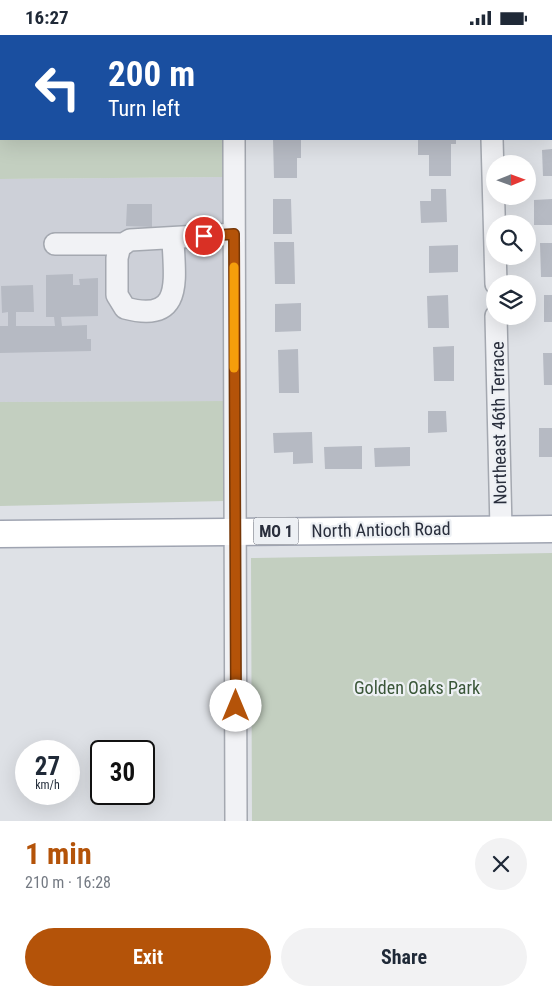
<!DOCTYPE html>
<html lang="en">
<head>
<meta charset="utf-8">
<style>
	:root { --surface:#fff; --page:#f2f2f3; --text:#1f2937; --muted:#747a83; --accent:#b45309 }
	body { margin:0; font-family:"Roboto Condensed",sans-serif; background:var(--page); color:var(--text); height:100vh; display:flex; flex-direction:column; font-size:19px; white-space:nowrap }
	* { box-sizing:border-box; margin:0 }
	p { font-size:16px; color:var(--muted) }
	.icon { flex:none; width:28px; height:28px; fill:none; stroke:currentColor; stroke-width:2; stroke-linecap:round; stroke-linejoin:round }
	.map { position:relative; height:786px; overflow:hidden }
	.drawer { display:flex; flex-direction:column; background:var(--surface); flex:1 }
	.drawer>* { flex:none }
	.guide { position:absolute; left:0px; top:0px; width:552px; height:105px; box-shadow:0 5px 20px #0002; background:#1a4fa0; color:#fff; overflow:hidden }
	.needle { width:32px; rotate:89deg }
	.fabs { position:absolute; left:486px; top:120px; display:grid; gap:10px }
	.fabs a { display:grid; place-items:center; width:50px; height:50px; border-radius:50%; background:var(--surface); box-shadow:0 5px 20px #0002; font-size:25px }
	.speed { position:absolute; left:15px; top:705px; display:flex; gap:10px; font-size:25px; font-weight:700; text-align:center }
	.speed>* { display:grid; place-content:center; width:65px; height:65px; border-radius:50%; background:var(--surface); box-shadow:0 5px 20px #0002; line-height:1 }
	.speed small { font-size:12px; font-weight:400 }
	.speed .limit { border:2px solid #111; border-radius:8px; background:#fff; color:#111 }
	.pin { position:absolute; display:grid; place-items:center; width:42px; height:42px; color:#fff; margin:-21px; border:2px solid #fff; border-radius:50%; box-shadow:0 1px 5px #0007 }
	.me { position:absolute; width:55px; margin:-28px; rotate:0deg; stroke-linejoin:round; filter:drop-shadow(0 0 4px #0008) }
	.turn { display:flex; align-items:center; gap:18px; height:105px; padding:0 25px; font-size:22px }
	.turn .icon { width:65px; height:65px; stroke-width:2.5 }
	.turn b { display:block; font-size:35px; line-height:42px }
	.round { display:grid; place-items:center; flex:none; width:52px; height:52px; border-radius:26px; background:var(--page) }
	.overview { display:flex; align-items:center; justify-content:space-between; height:85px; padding:0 25px }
	h1 { font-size:30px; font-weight:700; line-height:38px; color:var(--accent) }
	.button { display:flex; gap:10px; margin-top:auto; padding:10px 25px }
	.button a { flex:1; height:58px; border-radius:30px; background:var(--accent); color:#fff; font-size:20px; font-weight:700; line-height:58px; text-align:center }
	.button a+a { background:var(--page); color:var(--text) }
	.status { display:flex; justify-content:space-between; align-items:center; height:35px; padding:0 25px; background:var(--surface); direction:ltr }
	.status svg { height:14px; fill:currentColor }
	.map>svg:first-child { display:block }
	.built { fill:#cdd0d8 }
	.green { fill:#c3cfc0 }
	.building { fill:#b6bac3 }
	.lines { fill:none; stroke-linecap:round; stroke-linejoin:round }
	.minor-casing { stroke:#a4a8b0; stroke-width:24 }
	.major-casing { stroke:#9fa4b1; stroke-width:29 }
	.minor { stroke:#f1f2f5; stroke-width:21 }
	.major { stroke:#fff; stroke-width:26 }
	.route-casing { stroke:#753606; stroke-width:12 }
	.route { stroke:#b45309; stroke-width:9 }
	.slow { stroke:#f59e0b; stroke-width:9 }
	.labels { text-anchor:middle; stroke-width:4.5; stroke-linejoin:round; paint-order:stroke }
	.shield { fill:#edf0f4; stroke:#646873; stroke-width:1 }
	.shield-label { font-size:16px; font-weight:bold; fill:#292e3c }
	.street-label { font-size:18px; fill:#292e3c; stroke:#edf0f4 }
	.park-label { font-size:18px; fill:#3a5638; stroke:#edf0f4 }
</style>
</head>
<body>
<div class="status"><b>16:27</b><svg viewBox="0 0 49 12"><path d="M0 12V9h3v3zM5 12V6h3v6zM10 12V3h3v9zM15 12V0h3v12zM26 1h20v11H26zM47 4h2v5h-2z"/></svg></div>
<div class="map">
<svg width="552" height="786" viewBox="0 0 552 786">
	<rect width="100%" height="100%" fill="#dee1e6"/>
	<!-- built -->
	<path class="built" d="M225 142 224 366 0 367V144Z"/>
	<!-- green -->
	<path class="green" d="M0 41H1V104H225V142L0 144Z
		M224 366 225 466 0 471V367Z
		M552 518V786H252L251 523Z"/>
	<!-- building -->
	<path class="building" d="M273 104H301V123H297V143H274Z
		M418 104H456V109H451V141H429V120H418Z
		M552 114V141H543L542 115Z
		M431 154H446L447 187 421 188 420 166H431Z
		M273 164H291L292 199H273Z
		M552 164V190H534V165Z
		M127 169H152V192L126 191Z
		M274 207H294L295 249H275Z
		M540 208H552V242H541Z
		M458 210V237L429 238V211Z
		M73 239V250H80L79 244 98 243V281L61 282 62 291 87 290V304H91V316L0 318V291H8V277L2 278 1 251 33 250 34 277H16V291H55L54 282H46V240Z
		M448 260 449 293H428L427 261Z
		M544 260H552V287H544Z
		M301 268V296L275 297V269Z
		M454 311V346H434L433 312Z
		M298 314 299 358H279L278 315Z
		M543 318H552V350H544Z
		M428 376H446L447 397 428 398Z
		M539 393H552V422H539Z
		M312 397 313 428 293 429V417L274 418 273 398Z
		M362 411V434H325L324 412Z
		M410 412V431L375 432 374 413Z"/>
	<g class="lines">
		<!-- minor casing -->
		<g class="minor-casing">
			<path id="minor" d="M234 0V1
				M551 27H552
				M0 31H1
				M234 104 236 786
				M492 104 496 249
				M173 203C174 243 185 289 125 273L117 260V223L120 211 130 205 234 199
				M55 209H124
				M496 281 501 494"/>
		</g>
		<!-- major casing -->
		<g class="major-casing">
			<path id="major" d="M0 499 552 494"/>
		</g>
		<!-- minor -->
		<use href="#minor" class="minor"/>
		<!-- major -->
		<use href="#major" class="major"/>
	</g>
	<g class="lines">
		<!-- route casing -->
		<g class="route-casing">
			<path id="route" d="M204 201 234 199 236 671"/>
		</g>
		<!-- route -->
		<use href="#route" class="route"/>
		<!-- slow -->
		<path class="slow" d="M234 232V333"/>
	</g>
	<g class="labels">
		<!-- shield labels -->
		<rect class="shield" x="253.5" y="482.5" width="45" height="27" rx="4"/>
		<g class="shield-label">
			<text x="276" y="502">MO 1</text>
		</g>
		<!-- street labels -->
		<g class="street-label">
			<text transform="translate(499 388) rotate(-91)" y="6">Northeast 46th Terrace</text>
			<text transform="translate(381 495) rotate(-1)" y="6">North Antioch Road</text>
		</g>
		<!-- park labels -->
		<g class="park-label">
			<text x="417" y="659">Golden Oaks Park</text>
		</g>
	</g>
</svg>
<div class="fabs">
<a><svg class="needle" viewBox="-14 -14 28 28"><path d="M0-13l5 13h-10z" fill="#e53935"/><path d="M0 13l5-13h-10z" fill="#747a83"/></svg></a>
<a><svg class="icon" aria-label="search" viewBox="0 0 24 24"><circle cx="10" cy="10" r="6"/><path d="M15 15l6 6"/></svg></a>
<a><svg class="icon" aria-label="layers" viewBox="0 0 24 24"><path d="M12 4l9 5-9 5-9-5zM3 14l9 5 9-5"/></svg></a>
</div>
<div class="speed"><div>27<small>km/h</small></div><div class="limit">30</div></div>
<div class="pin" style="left:204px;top:201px;background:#d93025"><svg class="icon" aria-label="arrive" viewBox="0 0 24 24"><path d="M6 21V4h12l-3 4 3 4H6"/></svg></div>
<svg class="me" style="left:236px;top:671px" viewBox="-20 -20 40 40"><circle r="19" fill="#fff"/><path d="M0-13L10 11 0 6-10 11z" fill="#b45309"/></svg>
<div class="guide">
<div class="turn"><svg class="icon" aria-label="left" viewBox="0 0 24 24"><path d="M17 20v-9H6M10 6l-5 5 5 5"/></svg><div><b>200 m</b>Turn left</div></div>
</div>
</div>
<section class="drawer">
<div class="overview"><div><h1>1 min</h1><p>210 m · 16:28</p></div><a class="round"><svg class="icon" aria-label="close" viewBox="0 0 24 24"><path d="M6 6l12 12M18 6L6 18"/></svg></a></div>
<div class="button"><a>Exit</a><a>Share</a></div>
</section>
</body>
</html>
